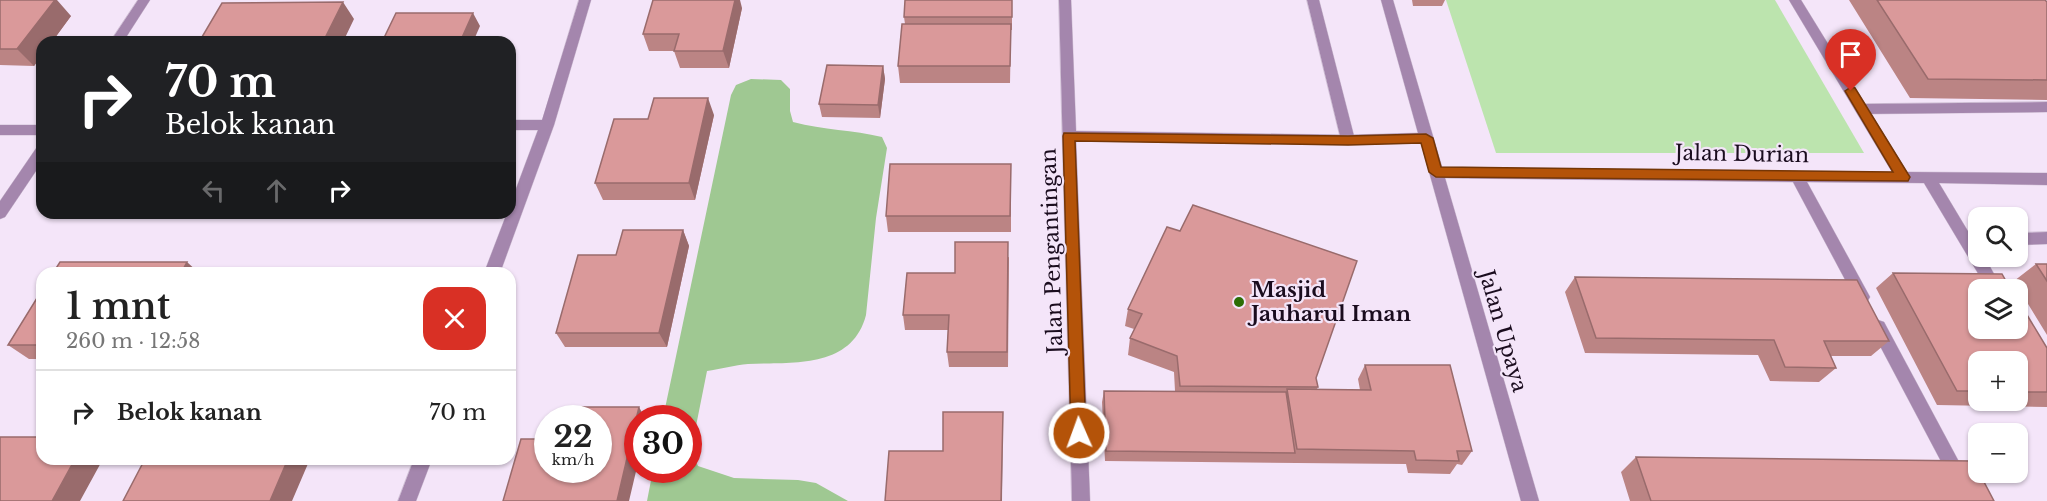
<!DOCTYPE html>
<html lang="id">
<head>
<meta charset="utf-8">
<style>
	:root { --surface:#fff; --page:#f6f6f6; --text:#222; --muted:#767676; --line:#e0e0e0 }
	body { margin:0; font-family:"Libre Baskerville",serif; background:var(--page); color:var(--text); height:100vh; display:flex; flex-direction:column; font-size:22px; white-space:nowrap }
	* { box-sizing:border-box; margin:0 }
	p { font-size:20px; color:var(--muted) }
	.icon { flex:none; width:33px; height:33px; fill:none; stroke:currentColor; stroke-width:2; stroke-linecap:round; stroke-linejoin:round }
	.map { position:relative; flex:1; overflow:hidden }
	.sheet { position:absolute; left:36px; top:267px; width:480px; height:198px; display:flex; flex-direction:column; background:var(--surface); border-radius:18px; box-shadow:0 2px 4px #0004 }
	.sheet>* { flex:none }
	.guide { position:absolute; left:36px; top:36px; width:480px; height:183px; border-radius:18px; box-shadow:0 2px 4px #0004; background:#202124; color:#fff; overflow:hidden }
	.fabs { position:absolute; left:1968px; top:207px; display:grid; gap:12px }
	.fabs a { display:grid; place-items:center; width:60px; height:60px; border-radius:12px; background:var(--surface); box-shadow:0 2px 4px #0004; font-size:30px }
	.speed { position:absolute; left:534px; top:405px; display:flex; gap:12px; font-size:30px; font-weight:700; text-align:center }
	.speed>* { display:grid; place-content:center; width:78px; height:78px; border-radius:50%; background:var(--surface); box-shadow:0 2px 4px #0004; line-height:1 }
	.speed small { font-size:15px; font-weight:400 }
	.speed .limit { border:9px solid #d22; background:#fff; color:#111 }
	.pin { position:absolute; display:grid; place-items:center; width:51px; height:51px; color:#fff; margin:-62px -26px; border-radius:50% 50% 50% 0; rotate:-45deg; box-shadow:0 0 6px #0007 }
	.pin .icon { rotate:45deg }
	.me { position:absolute; width:66px; margin:-33px; rotate:358deg; stroke-linejoin:round; filter:drop-shadow(0 0 4px #0008) }
	.turn { display:flex; align-items:center; gap:21px; height:126px; padding:0 30px; font-size:27px }
	.turn .icon { width:78px; height:78px; stroke-width:2.5 }
	.turn b { display:block; font-size:42px; line-height:51px }
	.lanes { display:flex; align-items:center; height:57px; padding:0 30px; background:#0003; justify-content:center; gap:30px; direction:ltr }
	.lanes .off { opacity:.35 }
	.round { display:grid; place-items:center; flex:none; width:63px; height:63px; border-radius:18px; background:var(--page) }
	.summary { display:flex; align-items:center; justify-content:space-between; height:102px; padding:0 30px }
	h1 { font-size:36px; font-weight:600; line-height:45px }
	ul { padding:0; list-style:none }
	li { display:flex; align-items:center; gap:18px; height:84px; padding:0 30px; border-top:2px solid var(--line) }
	li div { flex:1 }
	li b { display:block; font-size:22px }
	li em { font-style:normal }
	.map>svg:first-child { display:block }
	.green { fill:#bce4ae }
	.forest { fill:#9fc892 }
	.lines { fill:none; stroke-linecap:round; stroke-linejoin:round }
	.service-casing { stroke:#d1c2d6; stroke-width:1 }
	.minor-casing { stroke:#d1c2d6; stroke-width:1 }
	.service { fill:#a486ad; fill-rule:evenodd }
	.minor { fill:#a486ad; fill-rule:evenodd }
	.wall { fill:#bb8484; fill-rule:evenodd }
	.shaded-wall { fill:#996b6c }
	.building { fill:#da999a; stroke:#996b6c; stroke-width:1.5 }
	.route { fill:#b45309; stroke:#753606; stroke-width:1.5 }
	.poi-dot { fill:#2c6e05; stroke:#f4e5f9; stroke-width:2 }
	.labels { text-anchor:middle; stroke-width:4.5; stroke-linejoin:round; paint-order:stroke }
	.street-label { font-size:21px; fill:#1a0c1e; stroke:#f4e5f9 }
	.poi-label { font-size:21px; font-weight:bold; fill:#1a0c1e; stroke:#f4e5f9; text-anchor:start }
</style>
</head>
<body>
<div class="map">
<svg width="2047" height="501" viewBox="0 0 2047 501">
	<rect width="100%" height="100%" fill="#f4e5f9"/>
	<!-- green -->
	<path class="green" d="M1446 0H1775L1864 153H1496Z"/>
	<!-- forest -->
	<path class="forest" d="M751 79 781 80 790 89V111L793 122C824 130 853 130 882 137L887 148 876 218 866 315C852 369 793 362 748 364 735 365 720 369 707 371L691 451 698 466 734 478 798 480 816 483 848 501H647L653 470H688V418H663L731 95 736 85Z"/>
	<g class="lines">
		<!-- service casing -->
		<g class="service-casing">
			<path id="service" d="M1307 0H1319L1355 140 1348 145 1341 140Z
				M2047 102V112L1862 114 1855 109 1862 104Z
				M2047 232V244L2018 245V233Z"/>
		</g>
		<!-- minor casing -->
		<g class="minor-casing">
			<path id="minor" d="M138 0H150L123 42H110Z
				M579 0H591L554 125 500 273H484L507 213H510V205L538 130H510V120H542Z
				M1059 0H1071L1076 131 1348 135 1418 133 1381 0H1393L1442 167 1892 172 1789 0H1801L1907 172 2047 173V185L1939 183 1978 248V256H1984L2003 290H1988L1924 183 1807 182 1870 297 1867 302 1862 303 1857 302 1793 182 1445 178 1539 501H1521L1421 143 1348 145 1076 141 1090 501H1072Z
				M0 125H42V135H0Z
				M42 146V162L5 217 0 219V201L37 147Z
				M1878 320 1884 322 1980 501H1962L1870 327 1872 322Z
				M414 459H432L416 501H398Z"/>
		</g>
		<!-- service -->
		<use href="#service" class="service"/>
		<!-- minor -->
		<use href="#minor" class="minor"/>
	</g>
	<!-- wall -->
	<path class="wall" d="M0 0 71 16 34 66 0 65Z
		M1012 0V30H1011L1010 83H900L898 66 905 24 904 17Z
		M1412 0H1445L1442 6H1413Z
		M1849 0H2045L2047 2V100L1910 98Z
		M742 8 729 68H680L674 51H649L643 34Z
		M883 66 885 79 880 118 822 117 819 104Z
		M714 115 695 200H603L595 183 648 119Z
		M1011 164V232H888L886 216Z
		M683 230 689 246 667 347H565L556 333Z
		M1009 257 1008 367H949L947 352 948 330H905L903 315 955 273Z
		M2036 264H2047V335L2014 281Z
		M1893 273 2047 348V407L1937 405 1876 288ZM1978 362H2018V400H1978Z
		M1575 277 1889 341 1871 356H1831L1836 368 1819 382 1770 381 1758 355 1585 353 1565 292Z
		M42 290V359H29L8 345Z
		M1128 309 1316 378 1318 387 1317 389 1360 390 1358 379 1365 365 1472 451 1462 465 1457 464 1450 474 1408 473 1406 464 1105 461 1102 402 1104 391H1175L1174 372 1128 355 1130 338 1134 329 1125 326Z
		M1636 457 1994 501H1630L1621 472Z"/>
	<!-- shaded-wall -->
	<path class="shaded-wall" d="M29 0H57L71 16 52 42H42V55L34 66 17 49Z
		M735 0H740L742 8 729 68 723 51Z
		M343 2 354 19 343 42H323Z
		M473 13 480 26 473 42H460Z
		M883 66 885 79 880 118 878 105Z
		M708 98 714 115 695 200 689 183Z
		M683 230 689 246 667 347 659 333Z
		M187 262 199 273H181Z
		M374 268 378 273H372Z
		M639 407 645 418H638V463L629 501H617Z
		M1003 412 1002 501H1001Z
		M75 459H103L80 501H52Z
		M288 459H310L292 501H270Z"/>
	<!-- building -->
	<path class="building" d="M0 0H55L17 49H0Z
		M653 0H735L723 51H674L679 34H643Z
		M905 0H1012V17H904Z
		M1877 0H2045L2047 2V80L1928 79Z
		M343 2 323 42H199L222 3Z
		M396 13H473L460 42H382Z
		M902 24H1011L1010 66H898Z
		M827 65 883 66 878 105 819 104Z
		M654 98H708L689 183H595L614 119H648Z
		M890 164H1011L1010 216H886Z
		M1193 205 1357 261 1316 378 1318 387 1180 386 1177 356 1130 338 1142 314 1128 309 1167 227 1180 231Z
		M623 230H683L659 333H556L578 255H616Z
		M955 242H1008L1007 352H947L949 315H903L907 273H955Z
		M60 262H187L181 273H53Z
		M2036 264H2047V281Z
		M246 268H374L372 273H243Z
		M1893 273 2002 274 2011 290H1978V328H2018V300L2047 348V392H2018V362H1978V391H1957Z
		M1575 277 1857 280 1889 341H1824L1836 368 1785 367 1774 340 1596 338Z
		M42 290V345H8Z
		M1365 365H1450L1472 451H1457L1459 461 1416 460 1414 451 1297 449 1287 389 1371 390Z
		M1104 391 1286 392 1295 453 1106 451Z
		M572 407H639L617 501H503L521 439H548V470H598V418H569Z
		M943 412H1003L1001 501H885L889 451H943Z
		M0 437H42V459H75L52 501H0Z
		M1636 457 1973 461 1994 501H1651Z
		M145 459H288L270 501H123Z"/>
	<!-- route -->
	<path class="route" d="M1851 87 1855 88 1908 174 1910 177 1908 181 1436 177 1429 172 1421 143 1348 145 1075 141 1086 433 1084 437 1079 440 1073 437 1071 433 1063 136 1064 133 1348 136 1426 134 1433 138 1441 167 1893 172 1845 91Z"/>
	<!-- markers -->
	<circle class="poi-dot" cx="1239" cy="302" r="6"/>
	<g class="labels">
		<!-- street labels -->
		<g class="street-label">
			<text transform="translate(1742 154) rotate(1)" y="7">Jalan Durian</text>
			<text transform="translate(1052 251) rotate(-92)" y="7">Jalan Pengantingan</text>
			<text transform="translate(1503 331) rotate(74)" y="7">Jalan Upaya</text>
		</g>
		<!-- poi labels -->
		<g class="poi-label">
			<text x="1251" y="297">Masjid<tspan x="1251" dy="24">Jauharul Iman</tspan></text>
		</g>
	</g>
</svg>
<div class="fabs">
<a><svg class="icon" aria-label="search" viewBox="0 0 24 24"><circle cx="10" cy="10" r="6"/><path d="M15 15l6 6"/></svg></a>
<a><svg class="icon" aria-label="layers" viewBox="0 0 24 24"><path d="M12 4l9 5-9 5-9-5zM3 14l9 5 9-5"/></svg></a>
<a>+</a>
<a>−</a>
</div>
<div class="speed"><div>22<small>km/h</small></div><div class="limit">30</div></div>
<div class="pin" style="left:1851px;top:91px;background:#d93025"><svg class="icon" aria-label="arrive" viewBox="0 0 24 24"><path d="M6 21V4h12l-3 4 3 4H6"/></svg></div>
<svg class="me" style="left:1079px;top:433px" viewBox="-20 -20 40 40"><circle r="17" fill="#b45309" stroke="#fff" stroke-width="3"/><path d="M0-11L8 9 0 5-8 9z" fill="#fff"/></svg>
<div class="guide">
<div class="turn"><svg class="icon" aria-label="right" viewBox="0 0 24 24"><path d="M7 20v-9h11M14 6l5 5-5 5"/></svg><div><b>70 m</b>Belok kanan</div></div>
<div class="lanes"><svg class="icon off" aria-label="left" viewBox="0 0 24 24"><path d="M17 20v-9H6M10 6l-5 5 5 5"/></svg><svg class="icon off" aria-label="ahead" viewBox="0 0 24 24"><path d="M12 20V5M6 11l6-6 6 6"/></svg><svg class="icon" aria-label="right" viewBox="0 0 24 24"><path d="M7 20v-9h11M14 6l5 5-5 5"/></svg></div>
</div>
<section class="sheet">
<div class="summary"><div><h1>1 mnt</h1><p>260 m · 12:58</p></div><a class="round" style="background:#d93025;color:#fff"><svg class="icon" aria-label="close" viewBox="0 0 24 24"><path d="M6 6l12 12M18 6L6 18"/></svg></a></div>
<ul>
<li><svg class="icon" aria-label="right" viewBox="0 0 24 24"><path d="M7 20v-9h11M14 6l5 5-5 5"/></svg><div><b>Belok kanan</b></div><em>70 m</em></li>
</ul>
</section>
</div>
</body>
</html>
